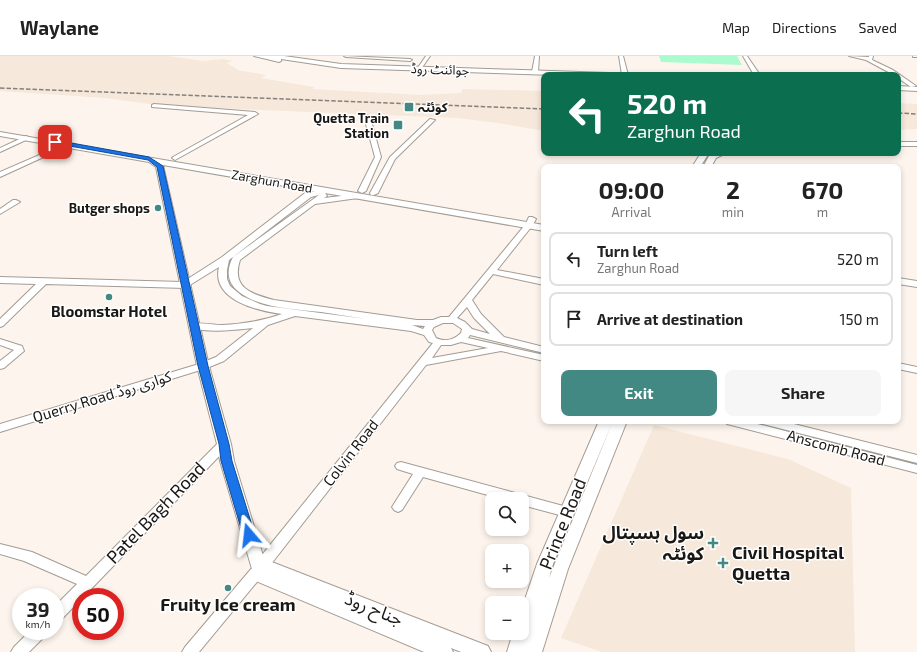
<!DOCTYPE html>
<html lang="en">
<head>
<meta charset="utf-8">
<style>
	:root { --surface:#fff; --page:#f6f6f6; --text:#222; --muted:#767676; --line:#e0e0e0; --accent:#428984 }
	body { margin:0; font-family:"Exo 2","Noto Sans Arabic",sans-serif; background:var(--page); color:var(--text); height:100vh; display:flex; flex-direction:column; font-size:15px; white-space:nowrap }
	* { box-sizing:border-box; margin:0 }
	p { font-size:13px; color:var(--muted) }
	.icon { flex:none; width:22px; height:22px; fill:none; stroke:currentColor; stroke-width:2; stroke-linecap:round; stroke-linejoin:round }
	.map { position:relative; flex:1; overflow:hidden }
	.panel { position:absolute; left:541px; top:108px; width:360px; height:260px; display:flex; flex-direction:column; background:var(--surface); border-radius:8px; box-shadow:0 2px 6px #0003 }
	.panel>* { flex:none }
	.hud { position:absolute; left:541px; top:16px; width:360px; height:84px; border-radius:8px; box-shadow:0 2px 6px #0003; background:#0b6e4f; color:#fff; overflow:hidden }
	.fabs { position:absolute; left:485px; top:436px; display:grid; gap:8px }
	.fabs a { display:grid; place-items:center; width:44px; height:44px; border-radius:8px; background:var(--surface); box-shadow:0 2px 6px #0003; font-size:20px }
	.speed { position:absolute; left:12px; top:532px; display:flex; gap:8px; font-size:20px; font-weight:700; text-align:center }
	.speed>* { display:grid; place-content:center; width:52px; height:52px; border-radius:50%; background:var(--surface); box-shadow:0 2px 6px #0003; line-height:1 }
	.speed small { font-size:10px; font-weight:400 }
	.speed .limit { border:6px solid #d22; background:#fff; color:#111 }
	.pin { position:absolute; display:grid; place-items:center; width:34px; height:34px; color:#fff; margin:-17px; border-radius:8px; box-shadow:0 2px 6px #0006 }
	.me { position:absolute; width:44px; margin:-22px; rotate:343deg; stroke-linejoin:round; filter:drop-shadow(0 0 3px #0008) }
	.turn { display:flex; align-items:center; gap:14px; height:84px; padding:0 20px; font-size:18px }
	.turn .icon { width:52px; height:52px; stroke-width:2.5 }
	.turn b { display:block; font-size:28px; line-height:34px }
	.eta { display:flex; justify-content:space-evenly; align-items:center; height:68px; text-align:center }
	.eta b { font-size:24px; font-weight:700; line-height:28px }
	.action { display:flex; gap:8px; margin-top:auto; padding:8px 20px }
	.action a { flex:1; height:46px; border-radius:8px; background:var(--accent); color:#fff; font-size:16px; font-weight:700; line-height:46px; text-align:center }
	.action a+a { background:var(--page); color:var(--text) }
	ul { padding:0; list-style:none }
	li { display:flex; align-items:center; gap:12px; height:54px; margin:0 8px 6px; padding:0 12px; border:2px solid var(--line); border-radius:8px }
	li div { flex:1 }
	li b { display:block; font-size:15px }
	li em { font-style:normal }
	header { display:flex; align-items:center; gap:24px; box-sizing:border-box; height:56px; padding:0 20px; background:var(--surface); border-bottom:1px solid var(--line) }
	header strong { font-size:19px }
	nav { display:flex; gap:22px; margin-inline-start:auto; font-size:14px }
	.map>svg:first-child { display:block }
	.built { fill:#f6e8da }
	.green { fill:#abfbcf }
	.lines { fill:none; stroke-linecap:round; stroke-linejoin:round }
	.minor-casing { stroke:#a39c94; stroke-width:2 }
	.major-casing { stroke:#a39c94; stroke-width:2 }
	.minor { fill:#fff; fill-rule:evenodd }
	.major { fill:#fff; fill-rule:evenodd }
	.rail { stroke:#85807b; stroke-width:1.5; stroke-dasharray:4.5 2; stroke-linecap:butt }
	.route { fill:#1a73e8; stroke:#114b97 }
	.poi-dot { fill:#428984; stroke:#fff; stroke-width:1.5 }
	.labels { text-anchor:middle; stroke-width:3; stroke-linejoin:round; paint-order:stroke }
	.far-street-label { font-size:13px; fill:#1a1815; stroke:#fff }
	.far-poi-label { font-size:13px; font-weight:bold; fill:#1a1815; stroke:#fff; text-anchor:end }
	.poi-label { font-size:15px; font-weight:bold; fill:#1a1815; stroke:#fff }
	.street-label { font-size:15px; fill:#1a1815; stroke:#fff }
	.near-street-label { font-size:18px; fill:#1a1815; stroke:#fff }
	.near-poi-label { font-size:18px; font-weight:bold; fill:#1a1815; stroke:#fff; text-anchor:end }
</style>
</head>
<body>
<header>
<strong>Waylane</strong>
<nav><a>Map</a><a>Directions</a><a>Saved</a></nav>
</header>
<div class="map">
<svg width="917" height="596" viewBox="0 0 917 596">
	<rect width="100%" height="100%" fill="#fdf5ed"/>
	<!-- built -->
	<path class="built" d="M0 0H168L204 5 223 3 232 5 227 7 238 14 266 19 261 22 314 31 313 33 420 39 461 37 463 33 544 35V75L498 67 457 62 165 50 105 42 0 35Z
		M898 47 917 48V73L898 74Z
		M654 369 788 403 851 432 855 596H602L561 582Z"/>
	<!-- green -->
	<path class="green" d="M659 0H737L742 9 661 6Z"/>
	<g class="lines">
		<!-- minor casing -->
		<g class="minor-casing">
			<path id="minor" d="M344 0 410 3 412 4 410 5 346 1Z
				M426 0H430L421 13H417Z
				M535 0H539L538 16 535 18 532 16Z
				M619 0H623L628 19H622Z
				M743 0H747L760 19H754Z
				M849 0 869 1V0H873L872 4 893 14 916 30 911 31 898 22V19H894L866 4Z
				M913 0H917V1H913Z
				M154 48 255 56 258 58 175 104 172 102 173 101 248 59 152 51V49Z
				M367 59 370 61 381 101 366 135 362 137 358 135 375 101 364 61Z
				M430 63 435 64 395 103 378 137 374 139H371L370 137 390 101Z
				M26 80 28 81V83L0 96V92Z
				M67 87 72 88 0 121V116Z
				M315 135H324L327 140 324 142 358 138 362 140 358 142 315 148 240 204C231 232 251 238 274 244L417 264H433L441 261H449L525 169 529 161H532L536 163 532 170 497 214 544 223V229L493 218 472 244 481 258 504 281 544 291V297L470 279 468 282 544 299V305L501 295 426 309 268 512 263 514 258 512 256 508 258 504 433 287 429 286 424 279 411 275 295 260 268 269 224 305 207 312 0 376V368L199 308 216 301 253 272C233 274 210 277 191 272L189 270 191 268C200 266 212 269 222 269 243 268 262 265 282 258 258 255 211 244 219 211L185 232 46 228 3 270 0 271V263L36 228 0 227V221L183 226 222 201 305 137ZM319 139 233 201C226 214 227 227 239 236 261 253 295 253 321 256 351 261 381 265 412 269L267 250 260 248 242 240 230 230 227 223V214L229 204 311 141ZM467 251 474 262 490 278 472 273 465 266 457 262ZM443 267H453L462 273 461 277C454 284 445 286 436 282L432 274 434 271ZM412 269 425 270 423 273ZM461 286 488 292 432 302 441 289H451Z
				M13 144H16L20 146 0 158V153Z
				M898 222 917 225V231L898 228Z
				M0 283 22 290 24 295 4 312 0 313V305L14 294 0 289Z
				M898 307 917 311V317L898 313Z
				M725 365H746L917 409V417L731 369 727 368Z
				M761 365H782L917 399V407L767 369 763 368Z
				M224 384 228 385 230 388 228 391 93 531 83 541H81V543L60 565 55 566V550L77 528 24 505 0 498V488L32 496 86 520 220 385Z
				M401 406 567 451 572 453 573 456 572 459 567 461 522 449V443H502L423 421 402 454 398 456 394 454 392 451 413 418 397 413 395 410 397 407Z
				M256 511 261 513 263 517 261 521 199 596H182L185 591 251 513Z
				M30 575H47L45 580 29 596H11L14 591Z"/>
		</g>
		<!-- major casing -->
		<g class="major-casing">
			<path id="major" d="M254 0H284L341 8 609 17 612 19H554L341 12 281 3V5L279 6Z
				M898 30 917 31V35L898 34Z
				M0 76 544 169V175L163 109 209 310 231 388 234 405 264 503 488 590 491 596H461L451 592 453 596H424L251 523 249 518 252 513 220 405 217 388 197 310 156 111 149 106 0 80Z
				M898 86H917V90H898Z
				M701 97H709L700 111H692Z
				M714 97H726L716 102 711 111H703L710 98Z
				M599 365H613L553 508 549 522 613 365H627L568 513 542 596H507L513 577H522V552L537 508Z"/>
		</g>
		<!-- minor -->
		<use href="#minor" class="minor"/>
		<!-- major -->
		<use href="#major" class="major"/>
		<!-- rail -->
		<path class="rail" d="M0 32 544 53
			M898 57 917 58"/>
	</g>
	<!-- route -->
	<path class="route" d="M55 84 149 101 163 110 208 310 229 388 232 405 255 479 253 482 249 484 244 482 243 479 221 405 219 388 198 310 157 111 148 104 53 87V85Z"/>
	<!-- markers -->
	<g class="poi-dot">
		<rect x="404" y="46" width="10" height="10" rx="2"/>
		<rect x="393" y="64" width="10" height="10" rx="2"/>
		<circle cx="158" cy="152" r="4"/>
		<circle cx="109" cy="241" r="4"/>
		<path d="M711 481h4v4h4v4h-4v4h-4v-4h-4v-4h4z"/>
		<path d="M721 501h4v4h4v4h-4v4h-4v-4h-4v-4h4z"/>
		<circle cx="228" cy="532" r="4"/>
	</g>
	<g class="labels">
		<!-- far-street labels -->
		<g class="far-street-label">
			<text transform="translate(440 13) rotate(2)" y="5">جوائنٹ روڈ</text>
			<text transform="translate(272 125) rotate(10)" y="5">Zarghun Road</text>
		</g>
		<!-- far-poi labels -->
		<g class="far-poi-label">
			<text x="418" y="56" text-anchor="start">کوئٹہ</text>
			<text x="389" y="67">Quetta Train<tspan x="389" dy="15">Station</tspan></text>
			<text x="150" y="157">Butger shops</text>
		</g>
		<!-- poi labels -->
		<g class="poi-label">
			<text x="109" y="261">Bloomstar Hotel</text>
		</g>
		<!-- street labels -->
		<g class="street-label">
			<text transform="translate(102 341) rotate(-17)" y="5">Querry Road کواری روڈ</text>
			<text transform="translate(836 392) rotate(15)" y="5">Anscomb Road</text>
			<text transform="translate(351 397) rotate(-52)" y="5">Colvin Road</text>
		</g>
		<!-- near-street labels -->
		<g class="near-street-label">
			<text transform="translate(156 457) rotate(-46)" y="6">Patel Bagh Road</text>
			<text transform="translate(563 468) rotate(-68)" y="6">Prince Road</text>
			<text transform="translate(374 553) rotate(22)" y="6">جناح روڈ</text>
		</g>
		<!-- near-poi labels -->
		<g class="near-poi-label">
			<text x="704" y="483">سول ہسپتال<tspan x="704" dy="21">کوئٹہ</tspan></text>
			<text x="732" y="503" text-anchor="start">Civil Hospital<tspan x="732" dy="21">Quetta</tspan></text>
			<text x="228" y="555" text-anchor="middle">Fruity Ice cream</text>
		</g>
	</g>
</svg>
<div class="fabs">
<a><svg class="icon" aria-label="search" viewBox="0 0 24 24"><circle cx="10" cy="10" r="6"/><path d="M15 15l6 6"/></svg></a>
<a>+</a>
<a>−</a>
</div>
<div class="speed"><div>39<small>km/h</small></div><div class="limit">50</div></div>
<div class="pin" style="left:55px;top:86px;background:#d93025"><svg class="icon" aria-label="arrive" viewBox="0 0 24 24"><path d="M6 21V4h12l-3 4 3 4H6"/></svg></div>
<svg class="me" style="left:249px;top:479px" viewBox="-20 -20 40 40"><path d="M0-17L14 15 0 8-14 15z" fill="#1a73e8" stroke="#fff" stroke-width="4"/></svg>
<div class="hud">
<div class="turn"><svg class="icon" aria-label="left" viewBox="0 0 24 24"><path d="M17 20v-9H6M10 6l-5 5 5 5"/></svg><div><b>520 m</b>Zarghun Road</div></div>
</div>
<section class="panel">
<div class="eta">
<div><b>09:00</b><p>Arrival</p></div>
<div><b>2</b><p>min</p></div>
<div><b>670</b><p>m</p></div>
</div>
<ul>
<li><svg class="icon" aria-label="left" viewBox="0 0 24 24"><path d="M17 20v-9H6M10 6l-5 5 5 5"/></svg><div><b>Turn left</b><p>Zarghun Road</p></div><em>520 m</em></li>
<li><svg class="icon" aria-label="arrive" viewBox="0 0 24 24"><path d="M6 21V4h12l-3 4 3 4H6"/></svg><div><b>Arrive at destination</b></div><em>150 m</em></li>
</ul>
<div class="action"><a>Exit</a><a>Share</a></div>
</section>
</div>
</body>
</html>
